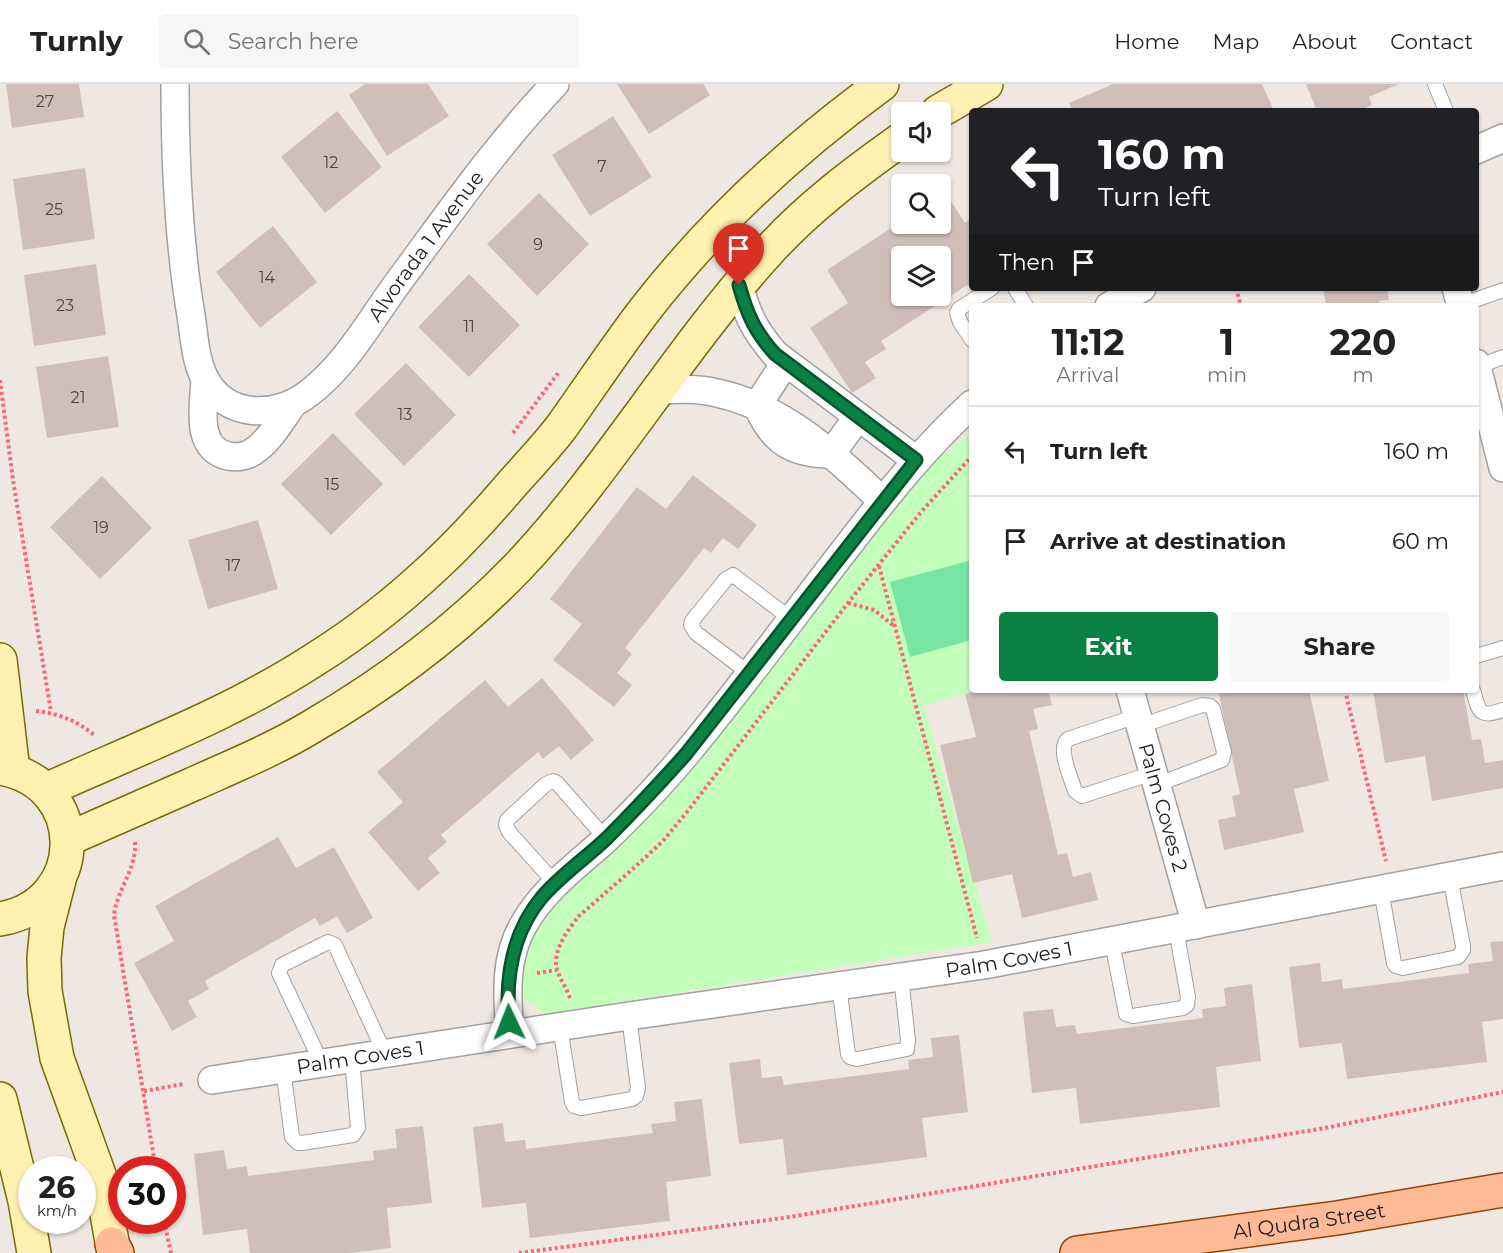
<!DOCTYPE html>
<html lang="en">
<head>
<meta charset="utf-8">
<style>
	:root { --surface:#fff; --page:#f6f6f6; --text:#222; --muted:#767676; --line:#e0e0e0; --accent:#0b8043 }
	body { margin:0; font-family:Montserrat,sans-serif; background:var(--page); color:var(--text); height:100vh; display:flex; flex-direction:column; font-size:22px; white-space:nowrap }
	* { box-sizing:border-box; margin:0 }
	p { font-size:20px; color:var(--muted) }
	.icon { flex:none; width:33px; height:33px; fill:none; stroke:currentColor; stroke-width:2; stroke-linecap:round; stroke-linejoin:round }
	.map { position:relative; flex:1; overflow:hidden }
	.sheet { position:absolute; left:969px; top:219px; width:510px; height:390px; display:flex; flex-direction:column; background:var(--surface); border-radius:6px; box-shadow:0 2px 4px #0004 }
	.sheet>* { flex:none }
	.guide { position:absolute; left:969px; top:24px; width:510px; height:183px; border-radius:6px; box-shadow:0 2px 4px #0004; background:#202124; color:#fff; overflow:hidden }
	.tools { position:absolute; left:891px; top:18px; display:grid; gap:12px }
	.tools a { display:grid; place-items:center; width:60px; height:60px; border-radius:6px; background:var(--surface); box-shadow:0 2px 4px #0004; font-size:30px }
	.speed { position:absolute; left:18px; top:1072px; display:flex; gap:12px; font-size:30px; font-weight:700; text-align:center }
	.speed>* { display:grid; place-content:center; width:78px; height:78px; border-radius:50%; background:var(--surface); box-shadow:0 2px 4px #0004; line-height:1 }
	.speed small { font-size:15px; font-weight:400 }
	.speed .limit { border:9px solid #d22; background:#fff; color:#111 }
	.pin { position:absolute; display:grid; place-items:center; width:51px; height:51px; color:#fff; margin:-62px -26px; border-radius:50% 50% 50% 0; rotate:-45deg; box-shadow:0 0 6px #0007 }
	.pin .icon { rotate:45deg }
	.me { position:absolute; width:66px; margin:-33px; rotate:358deg; stroke-linejoin:round; filter:drop-shadow(0 0 4px #0008) }
	.turn { display:flex; align-items:center; gap:21px; height:126px; padding:0 30px; font-size:27px }
	.turn .icon { width:78px; height:78px; stroke-width:2.5 }
	.turn b { display:block; font-size:42px; line-height:51px }
	.then { display:flex; align-items:center; height:57px; padding:0 30px; background:#0003; gap:12px; font-size:22px }
	.eta { display:flex; justify-content:space-evenly; align-items:center; height:102px; text-align:center }
	.eta b { font-size:36px; font-weight:700; line-height:42px }
	.action { display:flex; gap:12px; margin-top:auto; padding:12px 30px }
	.action a { flex:1; height:69px; border-radius:6px; background:var(--accent); color:#fff; font-size:24px; font-weight:700; line-height:69px; text-align:center }
	.action a+a { background:var(--page); color:var(--text) }
	ul { padding:0; list-style:none }
	li { display:flex; align-items:center; gap:18px; height:90px; padding:0 30px; border-top:2px solid var(--line) }
	li div { flex:1 }
	li b { display:block; font-size:22px }
	li em { font-style:normal }
	header { display:flex; align-items:center; gap:36px; box-sizing:border-box; height:84px; padding:0 30px; background:var(--surface); border-bottom:2px solid var(--line) }
	header strong { font-size:28px }
	nav { display:flex; gap:33px; margin-inline-start:auto; font-size:21px }
	.search { width:420px; height:54px; background:var(--page); display:flex; align-items:center; gap:15px; box-sizing:border-box; padding:0 21px; border-radius:6px; color:var(--muted); font-size:22px }
	.map>svg:first-child { display:block }
	.park { fill:#c4febb }
	.pitch { fill:#79e5a4 }
	.building { fill:#cfbfbb; fill-rule:evenodd }
	.lines { fill:none; stroke-linecap:round; stroke-linejoin:round }
	.lane-casing { stroke:#a1a1a1; stroke-width:16 }
	.street-casing { stroke:#a1a1a1; stroke-width:30 }
	.secondary-casing { stroke:#786b00; stroke-width:36 }
	.primary-casing { stroke:#964300; stroke-width:36 }
	.path { stroke:#ff6376; stroke-width:4; stroke-dasharray:3 3; stroke-linecap:butt }
	.lane { stroke:#fff; stroke-width:14 }
	.street { stroke:#fff; stroke-width:27 }
	.secondary { stroke:#fef1b1; stroke-width:33 }
	.primary { stroke:#ffbb97; stroke-width:33 }
	.route-casing { stroke:#07532c; stroke-width:15 }
	.route { stroke:#0b8043; stroke-width:10 }
	.labels { text-anchor:middle; stroke-width:5; stroke-linejoin:round; paint-order:stroke }
	.number-label { font-size:16px; fill:#4a4644 }
	.street-label { font-size:20px; fill:#1d1d1d; stroke:#fff }
</style>
</head>
<body>
<header>
<strong>Turnly</strong>
<div class="search"><svg class="icon" aria-label="search" viewBox="0 0 24 24"><circle cx="10" cy="10" r="6"/><path d="M15 15l6 6"/></svg>Search here</div>
<nav><a>Home</a><a>Map</a><a>About</a><a>Contact</a></nav>
</header>
<div class="map">
<svg width="1503" height="1169" viewBox="0 0 1503 1169">
	<rect width="100%" height="100%" fill="#efe8e2"/>
	<!-- park -->
	<path class="park" d="M972 348V606H977L924 622 992 858 545 930 514 907 535 839 679 693 925 386Z"/>
	<!-- pitch -->
	<path class="pitch" d="M972 476V556L910 573 890 498Z"/>
	<!-- building -->
	<path class="building" d="M6 0H79L84 33 12 44Z
		M365 0H428L449 32 387 72 349 11Z
		M617 0H703L710 11 649 50Z
		M1113 0H1262L1274 27H1072L1069 19Z
		M1306 0H1399L1369 13 1372 21 1359 27H1317Z
		M337 27 382 83 325 129 281 73Z
		M613 32 652 93 590 132 552 71Z
		M85 84 95 155 23 166 13 95Z
		M945 108 965 139 972 134V198L881 257 886 265 865 278 876 294 852 309 810 244 848 219 827 186 902 137V140H940V111ZM902 172H940V212H902Z
		M539 109 589 160 537 212 487 160Z
		M273 142 317 198 260 244 216 188Z
		M96 180 106 251 34 262 24 191Z
		M469 190 520 241 469 293 418 243Z
		M1323 204H1387L1389 216 1379 217 1380 222H1320L1326 220Z
		M108 272 119 343 47 354 36 283Z
		M406 279 456 331 404 382 354 330Z
		M333 349 383 400 331 451 281 400Z
		M693 391 757 441 738 465 723 454 711 469 704 464 625 564 632 570 617 589 632 601 614 623 553 576 582 540 550 515 637 403 666 425Z
		M102 392 152 444 100 495 50 443Z
		M258 436 278 505 208 525 188 456Z
		M542 594 594 656 571 676 559 662 543 675 538 668 441 751 447 758 428 774 440 789 418 807 368 748 403 718 377 688 485 596 508 623Z
		M981 606H1048L1052 621 1033 625 1038 645 1029 647 1058 771 1067 769 1073 793 1091 788 1098 816 1022 834 1012 790 973 799 940 661 976 653 965 610Z
		M1218 606H1309L1329 697 1294 705 1304 748 1224 766 1218 736 1236 732 1232 712 1240 710Z
		M1373 606H1463L1472 656 1481 655 1485 679 1503 676V704L1432 717 1425 672 1385 679Z
		M278 753 296 784 334 763 373 834 347 849 337 832 320 842 315 834 205 897 209 905 188 917 197 933 172 947 134 879 174 857 155 822Z
		M1503 857V935L1482 938 1487 978 1347 995 1342 959 1299 964 1289 883 1320 879 1322 898 1342 895 1343 905 1469 889 1468 880 1493 877 1490 858Z
		M1252 900 1261 977 1216 983 1220 1023 1080 1040 1076 1004 1032 1009 1023 928 1053 925 1056 943 1075 941 1077 950 1203 934 1202 925 1226 922 1224 904Z
		M959 951 968 1028 922 1034 927 1073 787 1091 783 1055 739 1060 729 979 760 975 762 994 782 992 784 1001 909 985 908 976 933 973 931 954Z
		M702 1015 711 1092 666 1098 670 1137 530 1154 526 1119 482 1124 473 1043 503 1039 505 1058 525 1056 526 1065 653 1049 651 1040 676 1037 674 1018Z
		M423 1042 432 1119 387 1124 391 1164 350 1169H250L247 1145 203 1151 194 1070 224 1066 227 1085 247 1082 248 1092 374 1076 373 1067 397 1064 395 1045Z"/>
	<g class="lines">
		<!-- lane casing -->
		<g class="lane-casing">
			<path id="lane" d="M1435 0 1446 27
				M1015 204 1026 222
				M1461 221 1503 206
				M972 256 960 238 957 229 959 225 992 204
				M1477 283 1503 273
				M1476 572 1503 564
				M749 589 696 549 691 541 692 537 726 495 733 491 791 535
				M1473 606C1479 628 1479 634 1503 626
				M1137 632 1068 655C1057 664 1071 694 1075 707L1082 712 1153 689
				M1140 642 1202 621 1210 622 1213 625 1224 668 1222 676 1156 701
				M556 800 509 748 506 741 507 736 546 700 553 697 557 699 606 755
				M1381 806 1394 879 1396 882 1403 884 1458 873 1463 866V862L1450 793
				M1112 858 1126 930 1133 932 1183 924 1187 921 1188 913 1176 845
				M839 902 848 970 850 973 857 975 907 965 908 956 901 893
				M560 943 572 1018 574 1022 581 1024 632 1015 636 1012 638 1004 629 932
				M322 980 279 889 282 881 328 858 335 861 385 970
				M283 985 292 1053 298 1059H302L353 1051 358 1044 352 975"/>
		</g>
		<!-- street casing -->
		<g class="street-casing">
			<g id="street">
				<path id="s1" d="M175 0C175 78 178 154 191 231 194 251 195 274 204 293 225 335 276 335 309 309 346 281 370 237 397 200 448 131 496 62 555 0"/>
				<path d="M1476 66 1503 54"/>
				<path d="M739 201C747 231 755 247 775 270L916 376"/>
				<path d="M1456 204 1461 222"/>
				<path d="M1109 222 1142 204"/>
				<path d="M1476 279 1503 384"/>
				<path d="M205 295C204 321 194 364 228 372 240 374 249 372 258 364 272 353 282 335 293 320"/>
				<path d="M657 306C677 305 697 304 717 309 783 323 835 371 882 417"/>
				<path d="M757 322 785 279"/>
				<path d="M758 323C773 358 793 370 831 370L857 334"/>
				<path id="s2" d="M1130 606 1196 841"/>
				<path d="M510 950C507 913 504 873 524 840 544 805 576 782 605 756 633 729 661 700 686 670 742 603 793 532 847 463 886 412 925 363 972 320"/>
				<path id="s3" d="M212 996 629 932 984 881 1503 782"/>
			</g>
		</g>
		<!-- secondary casing -->
		<g class="secondary-casing">
			<path id="secondary" d="M938 28 986 0
				M0 576 13 687
				M0 684C90 699 89 820 0 835
				M46 706C137 665 233 629 317 574 360 547 399 516 436 481 463 456 488 428 512 400 528 382 545 364 560 345 588 306 615 265 644 227 712 139 793 65 882 0
				M68 755C109 737 150 719 191 701 231 683 273 666 311 643 385 600 457 546 517 484 609 387 676 269 766 170 805 126 854 89 902 55
				M59 796 47 843 44 874 45 907 57 974 101 1096 114 1169
				M0 1015 25 1117 34 1169"/>
		</g>
		<!-- primary casing -->
		<g class="primary-casing">
			<g id="primary">
				<path d="M112 1160 117 1169"/>
				<path id="s4" d="M1077 1169 1337 1134 1503 1106"/>
			</g>
		</g>
		<!-- path -->
		<path class="path" d="M1236 204 1241 222
			M0 296 13 396 51 628
			M513 349 559 288
			M879 482 977 854
			M848 519 874 526 894 542
			M1345 606 1386 777
			M36 627C57 629 78 637 94 651
			M135 758C137 784 117 806 114 831L156 1086
			M537 889 557 886
			M570 914C567 905 561 897 558 888 550 869 568 846 579 832L635 783 663 757 687 728 848 519 921 428 972 372
			M144 1007 184 1000
			M164 1137 171 1169
			M519 1169 783 1134 1325 1044 1503 1008"/>
		<!-- lane -->
		<use href="#lane" class="lane"/>
		<!-- street -->
		<use href="#street" class="street"/>
		<!-- secondary -->
		<use href="#secondary" class="secondary"/>
		<!-- primary -->
		<use href="#primary" class="primary"/>
	</g>
	<g class="lines">
		<!-- route casing -->
		<g class="route-casing">
			<path id="route" d="M509 938C505 892 512 849 542 813 561 791 586 774 607 754 634 727 660 699 686 670L916 376 775 270C755 248 747 230 739 201"/>
		</g>
		<!-- route -->
		<use href="#route" class="route"/>
	</g>
	<g class="labels">
		<!-- number labels -->
		<g class="number-label">
			<text x="45" y="23">27</text>
			<text x="331" y="84">12</text>
			<text x="602" y="88">7</text>
			<text x="54" y="131">25</text>
			<text x="538" y="166">9</text>
			<text x="267" y="199">14</text>
			<text x="65" y="227">23</text>
			<text x="469" y="248">11</text>
			<text x="78" y="319">21</text>
			<text x="405" y="336">13</text>
			<text x="332" y="406">15</text>
			<text x="101" y="449">19</text>
			<text x="233" y="487">17</text>
		</g>
		<!-- street labels -->
		<g class="street-label">
			<text dy="7" stroke="none"><textPath href="#s1" startOffset="606">Alvorada 1 Avenue</textPath></text>
			<text dy="7" stroke="none"><textPath href="#s2" startOffset="122">Palm Coves 2</textPath></text>
			<text dy="7" stroke="none"><textPath href="#s3" startOffset="806">Palm Coves 1</textPath></text>
			<text dy="7" stroke="none"><textPath href="#s3" startOffset="150">Palm Coves 1</textPath></text>
			<text dy="7" stroke="none"><textPath href="#s4" startOffset="234">Al Qudra Street</textPath></text>
		</g>
	</g>
</svg>
<div class="tools">
<a><svg class="icon" aria-label="sound" viewBox="0 0 24 24"><path d="M4 9h4l5-4v14l-5-4H4zM17 9q2 3 0 6"/></svg></a>
<a><svg class="icon" aria-label="search" viewBox="0 0 24 24"><circle cx="10" cy="10" r="6"/><path d="M15 15l6 6"/></svg></a>
<a><svg class="icon" aria-label="layers" viewBox="0 0 24 24"><path d="M12 4l9 5-9 5-9-5zM3 14l9 5 9-5"/></svg></a>
</div>
<div class="speed"><div>26<small>km/h</small></div><div class="limit">30</div></div>
<div class="pin" style="left:739px;top:201px;background:#d93025"><svg class="icon" aria-label="arrive" viewBox="0 0 24 24"><path d="M6 21V4h12l-3 4 3 4H6"/></svg></div>
<svg class="me" style="left:509px;top:938px" viewBox="-20 -20 40 40"><path d="M0-17L14 15 0 8-14 15z" fill="#0b8043" stroke="#fff" stroke-width="4"/></svg>
<div class="guide">
<div class="turn"><svg class="icon" aria-label="left" viewBox="0 0 24 24"><path d="M17 20v-9H6M10 6l-5 5 5 5"/></svg><div><b>160 m</b>Turn left</div></div>
<div class="then">Then<svg class="icon" aria-label="arrive" viewBox="0 0 24 24"><path d="M6 21V4h12l-3 4 3 4H6"/></svg></div>
</div>
<section class="sheet">
<div class="eta">
<div><b>11:12</b><p>Arrival</p></div>
<div><b>1</b><p>min</p></div>
<div><b>220</b><p>m</p></div>
</div>
<ul>
<li><svg class="icon" aria-label="left" viewBox="0 0 24 24"><path d="M17 20v-9H6M10 6l-5 5 5 5"/></svg><div><b>Turn left</b></div><em>160 m</em></li>
<li><svg class="icon" aria-label="arrive" viewBox="0 0 24 24"><path d="M6 21V4h12l-3 4 3 4H6"/></svg><div><b>Arrive at destination</b></div><em>60 m</em></li>
</ul>
<div class="action"><a>Exit</a><a>Share</a></div>
</section>
</div>
</body>
</html>
